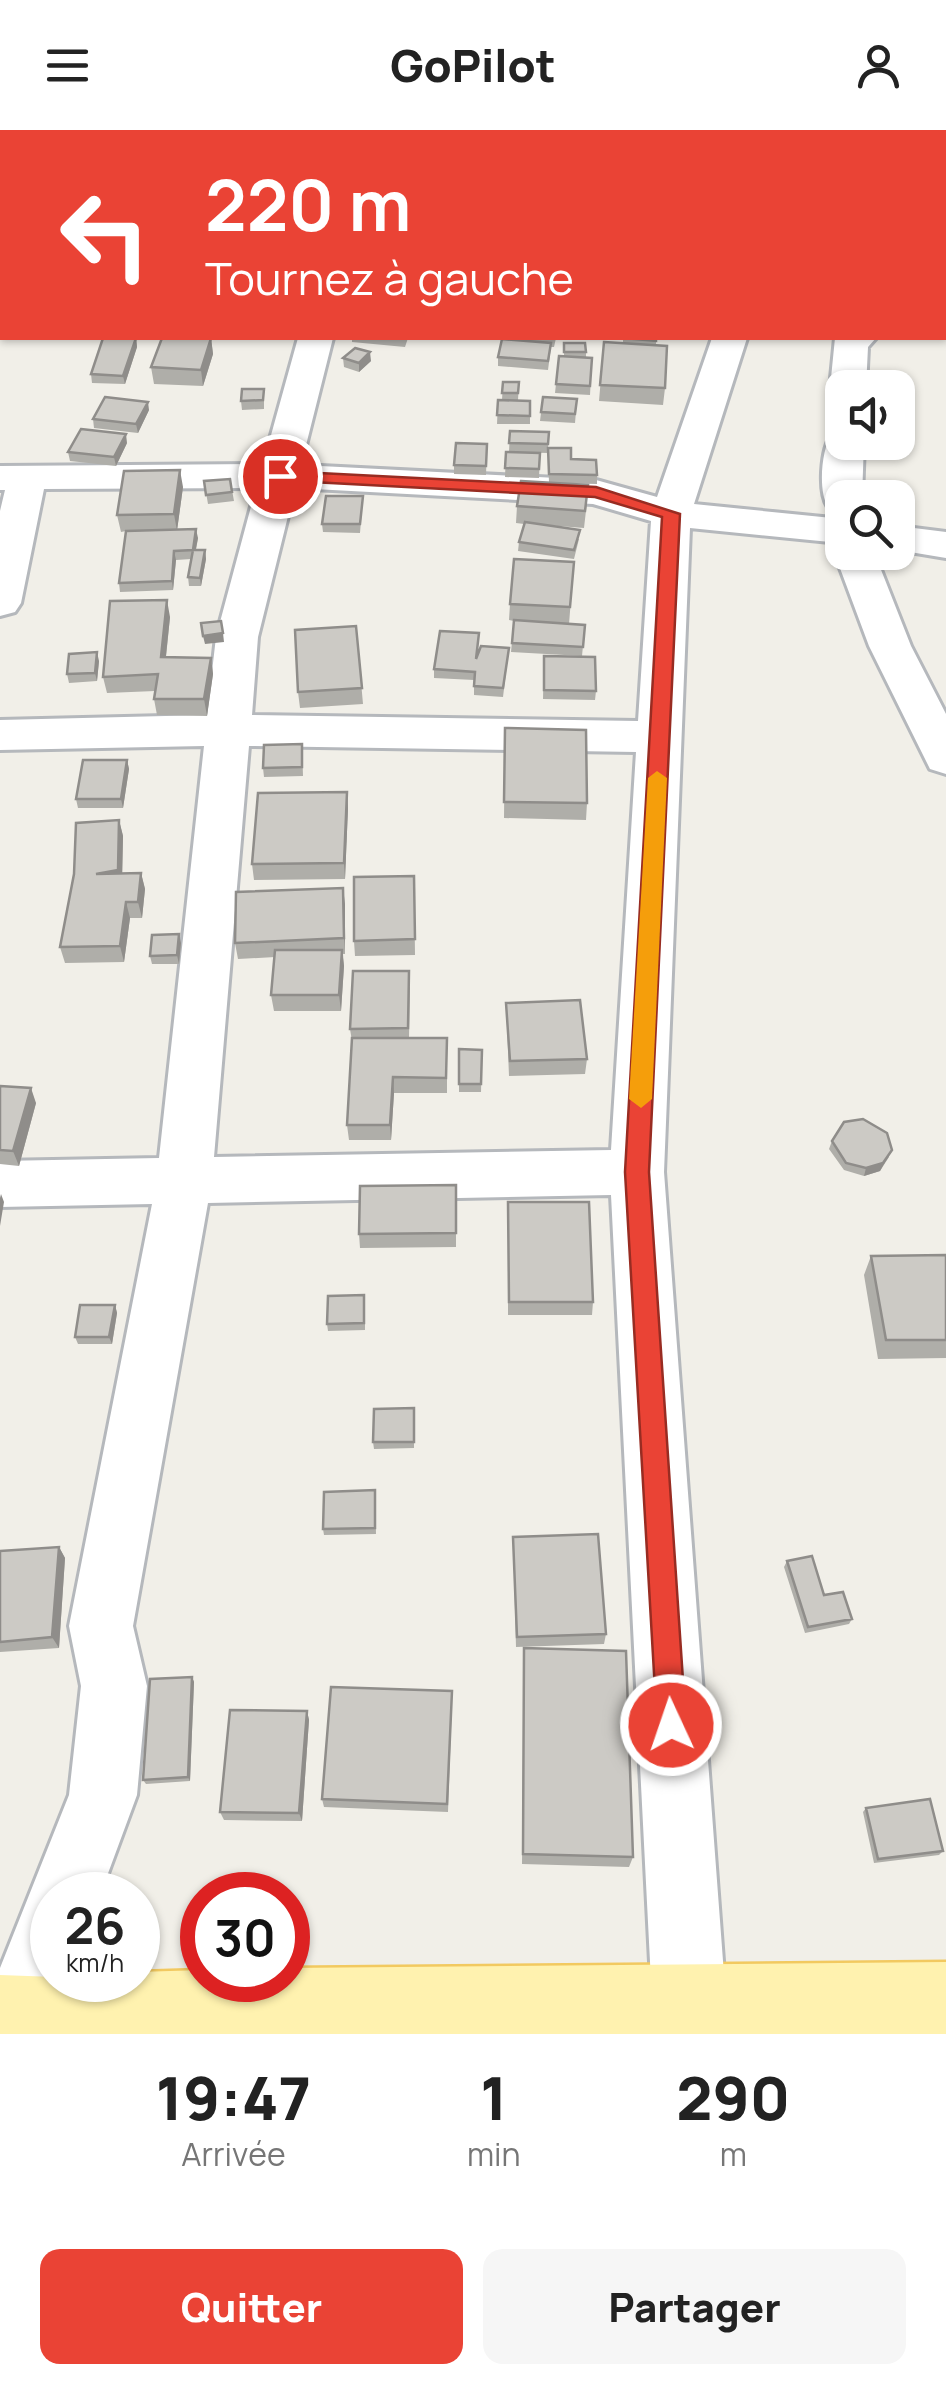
<!DOCTYPE html>
<html lang="fr">
<head>
<meta charset="utf-8">
<style>
	:root { --surface:#fff; --page:#f6f6f6; --text:#222; --muted:#767676; --accent:#ea4335 }
	body { margin:0; font-family:Manrope,sans-serif; background:var(--page); color:var(--text); height:100vh; display:flex; flex-direction:column; font-size:38px; white-space:nowrap }
	* { box-sizing:border-box; margin:0 }
	p { font-size:32px; color:var(--muted) }
	.icon { flex:none; width:55px; height:55px; fill:none; stroke:currentColor; stroke-width:2; stroke-linecap:round; stroke-linejoin:round }
	.map { position:relative; height:1904px; overflow:hidden }
	.sheet { display:flex; flex-direction:column; background:var(--surface); flex:1 }
	.sheet>* { flex:none }
	.banner { position:absolute; left:0px; top:0px; width:948px; height:210px; box-shadow:0 2px 8px #0004; background:#ea4335; color:#fff; overflow:hidden }
	.buttons { position:absolute; left:825px; top:240px; display:grid; gap:20px }
	.buttons a { display:grid; place-items:center; width:90px; height:90px; border-radius:20px; background:var(--surface); box-shadow:0 2px 8px #0004; font-size:50px }
	.speed { position:absolute; left:30px; top:1742px; display:flex; gap:20px; font-size:50px; font-weight:700; text-align:center }
	.speed>* { display:grid; place-content:center; width:130px; height:130px; border-radius:50%; background:var(--surface); box-shadow:0 2px 8px #0004; line-height:1 }
	.speed small { font-size:25px; font-weight:400 }
	.speed .limit { border:15px solid #d22; background:#fff; color:#111 }
	.pin { position:absolute; display:grid; place-items:center; width:85px; height:85px; color:#fff; margin:-42px; border:5px solid #fff; border-radius:50%; box-shadow:0 2px 10px #0007 }
	.me { position:absolute; width:110px; margin:-55px; rotate:357deg; stroke-linejoin:round; filter:drop-shadow(0 0 8px #0008) }
	.turn { display:flex; align-items:center; gap:35px; height:210px; padding:0 40px; font-size:45px }
	.turn .icon { width:130px; height:130px; stroke-width:2.5 }
	.turn b { display:block; font-size:70px; line-height:85px }
	.eta { display:flex; justify-content:space-evenly; align-items:center; height:170px; text-align:center }
	.eta b { font-size:60px; font-weight:800; line-height:70px }
	.primary-button { display:flex; gap:20px; margin-top:auto; padding:20px 40px }
	.primary-button a { flex:1; height:115px; border-radius:20px; background:var(--accent); color:#fff; font-size:40px; font-weight:800; line-height:115px; text-align:center }
	.primary-button a+a { background:var(--page); color:var(--text) }
	header { display:flex; justify-content:space-between; align-items:center; height:130px; padding:0 40px; background:var(--surface); font-size:45px; font-weight:800 }
	.map>svg:first-child { display:block }
	.lines { fill:none; stroke-linecap:round; stroke-linejoin:round }
	.minor-casing { stroke:#b5b8bc; stroke-width:6 }
	.major-casing { stroke:#f2c960; stroke-width:5 }
	.minor { fill:#fff; fill-rule:evenodd }
	.major { fill:#fff2af; fill-rule:evenodd }
	.wall { fill:#afaea9 }
	.shaded-wall { fill:#8f8d8a }
	.building { fill:#cccac5; stroke:#8f8d8a; stroke-width:2.5 }
	.route { fill:#ea4335; stroke:#982c22; stroke-width:2.5 }
	.slow { fill:#f59e0b }
</style>
</head>
<body>
<header><svg class="icon" aria-label="menu" viewBox="0 0 24 24"><path d="M4 6h16M4 12h16M4 18h16"/></svg>GoPilot<svg class="icon" aria-label="person" viewBox="0 0 24 24"><circle cx="12" cy="8" r="4"/><path d="M4 21q1-7 8-7t8 7"/></svg></header>
<div class="map">
<svg width="946" height="1904" viewBox="0 0 946 1904">
	<rect width="100%" height="100%" fill="#f1efe8"/>
	<g class="lines">
		<!-- minor casing -->
		<g class="minor-casing">
			<path id="minor" d="M2 0H35L2 5Z
				M325 0H355V2H325Z
				M860 0H895L896 2H861Z
				M946 38V62L945 63V39Z
				M946 143V164H945V143Z
				M298 208H333L301 335 596 350 657 367 712 208H747L694 374 842 389V422H874L911 516 946 584V644L930 639 869 516 834 422 840 413 690 398 664 1042 726 1871 715 1897C695 1904 683 1904 663 1897L652 1871 611 1065 208 1073 133 1496 147 1556 137 1665 100 1765H52V1850H68L48 1904H0V1838L69 1665 81 1556 69 1496 152 1074 0 1077V1031L159 1028 204 616 0 620V590L207 585 216 507 256 358 44 359 21 473 15 482 0 486V381L5 360H0V336L263 334ZM295 358 593 374 651 391 638 591 252 585 258 507ZM249 616 636 622 611 1020 214 1027Z
				M835 208H876L868 217 866 258H842V268L830 258Z
				M842 301V312H864L862 368H842V381L828 377C818 362 821 319 832 304Z
				M898 396 946 402V428L898 420Z"/>
		</g>
		<!-- major casing -->
		<g class="major-casing">
			<path id="major" d="M946 1832V1904H0V1845L138 1850V1842L202 1840V1850H288V1838Z"/>
		</g>
		<!-- minor -->
		<use href="#minor" class="minor"/>
		<!-- major -->
		<use href="#major" class="major"/>
	</g>
	<!-- wall -->
	<path class="wall" d="M48 0H103L102 2H46Z
		M125 0H153L151 2Z
		M520 0H609V2H520Z
		M0 10 2 11V64L0 63Z
		M136 208 137 217 125 254 92 253 91 244Z
		M211 208 213 224 203 256 154 254 151 237Z
		M352 208H408L405 217 352 212Z
		M503 208H556L554 217H551L548 240 498 236V227Z
		M623 208H656V215L665 258 663 275 599 271 604 212 623 213Z
		M564 213 586 222V227L592 228 590 265 555 263 559 226H564Z
		M343 228 371 231 359 242 344 237Z
		M503 252H519L518 270 530 271V294H497L498 270H502Z
		M264 259V279L242 280 241 271Z
		M543 267 577 269 575 293 540 291Z
		M149 280 138 303 94 298 93 289Z
		M510 301 549 302 548 318 597 345V354L556 353 587 372 584 398 545 395 579 409 574 429 518 421 519 412 524 394 516 393 517 376 549 353 548 323 509 322Z
		M127 313 116 336 70 331 68 322Z
		M487 314 486 345 454 344V335Z
		M506 322 540 323 539 348 505 347Z
		M230 349 234 371 208 374 204 351Z
		M183 357 177 400 198 408 196 420H205L206 429 201 456H189L188 447 191 429 176 430 173 460 120 462 119 453 126 401 121 402 117 385Z
		M363 366 360 403 323 402 322 394Z
		M574 432 569 494 585 495 582 526 511 522 514 491 509 490 510 474Z
		M170 487 166 527 211 528 213 544 207 586 157 585 154 569 155 561 107 563 103 547Z
		M356 496 363 574 300 578 298 562Z
		M479 503 477 525 509 518 503 567 474 565V550L434 548V539Z
		M544 526 596 561 595 570 543 569Z
		M99 531 97 551 69 553 67 544Z
		M505 598 587 673 586 690 504 688Z
		M302 614 303 646 264 647 263 638Z
		M127 630 129 639 123 678H78L76 669Z
		M347 662 348 678 345 749 254 750 252 734Z
		M119 690 123 706 122 743H141L145 759 142 788H130L124 832 65 833 60 817Z
		M414 746 415 825 355 826 354 811Z
		M343 758 345 824H343L344 836 341 881H274L271 865 275 827 238 829 235 813Z
		M181 813 179 834H152L150 826Z
		M410 857 409 908H447V963H394L391 1010H349L347 995 352 911 350 899Z
		M506 873 587 929 585 944 509 946Z
		M459 919 482 920 481 962H459Z
		M0 956 36 973 19 1036 0 1034Z
		M832 1011 889 1027 880 1041 864 1046 844 1040 829 1019Z
		M456 1055V1117L360 1118 359 1104Z
		M508 1072 593 1172 592 1185H508Z
		M946 1125V1228L878 1229 864 1145 871 1126Z
		M365 1172V1200L328 1201 327 1194Z
		M115 1175 117 1183 112 1214H78L75 1207Z
		M414 1278V1318L374 1319 373 1312Z
		M375 1360 376 1404 324 1405 323 1399Z
		M513 1407 606 1504 604 1514 516 1517Z
		M59 1417 65 1428 59 1518 0 1522V1421Z
		M787 1431 852 1489 849 1494 805 1503 784 1437Z
		M524 1518 633 1727 629 1737 522 1734Z
		M192 1547 194 1552 190 1651 146 1654 143 1650Z
		M452 1571 448 1682 324 1677 322 1669Z
		M307 1581 309 1590 302 1691 224 1690 220 1682Z
		M866 1678 943 1721 939 1725 874 1733 863 1682Z"/>
	<!-- shaded-wall -->
	<path class="shaded-wall" d="M2 123V148L0 154V128Z
		M136 208 137 217 125 254 123 246Z
		M211 208 213 224 203 256 201 240Z
		M370 222 371 231 359 242V233Z
		M148 272 149 280 138 303 136 294Z
		M126 304 127 313 116 336 114 327Z
		M180 340 183 357 177 401 174 384Z
		M196 399 198 408 194 428 193 420Z
		M205 420 206 429 201 456 200 448Z
		M174 421 176 430 173 460 172 451Z
		M167 470 170 487 164 544 161 527Z
		M223 503 224 512 205 514 203 506Z
		M97 522 99 531 97 551 95 543Z
		M211 528 213 544 207 586 204 569Z
		M127 630 129 639 123 678 121 669Z
		M347 662 348 678 345 749 344 733Z
		M119 690 123 706 122 756 96 744Z
		M141 743 145 759 142 788 138 772Z
		M343 758 345 774V824L344 808Z
		M126 772 130 788 124 832 120 816Z
		M179 804 181 813 179 834 177 825Z
		M342 820 344 836 341 881 339 865Z
		M393 947 394 963 391 1010 390 995Z
		M31 958 36 973 19 1036 13 1021Z
		M892 1020 880 1041 864 1046 866 1038Z
		M1 1064 4 1072 0 1096V1068Z
		M115 1175 117 1183 112 1214 109 1207Z
		M59 1417 65 1428 59 1518 52 1507Z
		M192 1547 194 1552 190 1651 188 1647Z
		M307 1581 309 1590 302 1691 299 1683Z"/>
	<!-- building -->
	<path class="building" d="M48 0H74L70 2H46Z
		M520 0H593V2H520Z
		M0 10 2 11V48H0Z
		M103 208H136L123 246 91 244Z
		M162 208H211L201 240 151 237Z
		M623 208H656V211Z
		M502 209 551 213 548 231 498 227Z
		M604 212 667 216 665 258 600 255Z
		M564 213H585L586 222H564Z
		M355 218 370 222 359 233 343 228Z
		M559 226 592 228 590 256 556 254Z
		M503 252H519L518 263H502Z
		M242 259H264L263 270 241 271Z
		M105 267 148 272 136 294 93 289Z
		M543 267 577 269 575 284 541 282Z
		M498 270 530 271V286L497 285Z
		M81 299 126 304 114 327 68 322Z
		M510 301 549 302 548 314 509 313Z
		M456 313 487 314 486 336 454 335Z
		M548 318H571V329L596 330 597 345 549 344Z
		M506 322 540 323 539 339 505 338Z
		M180 340 174 384 117 385 124 341Z
		M230 349 232 362 206 365 204 351Z
		M521 351 588 355 585 381 517 376Z
		M326 366H363L360 394H322Z
		M525 392 580 400 574 420 519 412Z
		M196 399 193 420 174 421 172 451 119 453 126 401Z
		M193 420H205L200 448 188 447Z
		M514 429 574 432 570 477 510 474Z
		M167 470 161 527 211 528 204 569H154L158 544 103 547 110 471Z
		M514 490 585 495 583 517 512 513Z
		M221 491 223 503 203 506 201 493Z
		M356 496 362 558 298 562 295 500Z
		M440 501 479 503 476 529 481 516 509 518 503 558 474 556 475 542 434 539Z
		M97 522 95 543 67 544 69 524Z
		M544 526 595 527 596 561 544 560Z
		M505 598 586 600 587 673 504 672Z
		M302 614V637L263 638 264 615Z
		M83 630H127L121 669H76Z
		M347 662 344 733 252 734 258 663Z
		M119 690 118 740 96 744 141 743 138 772H126L120 816 60 817 74 744 76 693Z
		M414 746 415 809 354 811V747Z
		M343 758 344 808 235 813 236 762Z
		M179 804 177 825 150 826 152 805Z
		M275 820H342L339 865H271Z
		M353 841H409L408 898 350 899Z
		M580 870 587 929 510 931 506 873Z
		M352 908H447L446 948 393 947 390 995H347Z
		M459 919 482 920 481 954H459Z
		M0 956 31 958 13 1021 0 1020Z
		M863 989 887 1003 892 1020 883 1033 866 1038 846 1033 832 1011 844 992Z
		M456 1055V1103L359 1104 360 1056Z
		M508 1072H589L593 1172H509Z
		M946 1125V1210H886L871 1126Z
		M364 1165V1193L327 1194 328 1166Z
		M80 1175H115L109 1207H75Z
		M414 1278V1312H373L374 1279Z
		M375 1360V1398L323 1399 324 1362Z
		M598 1404 606 1504 517 1507 513 1407Z
		M59 1417 52 1507 0 1512V1421Z
		M812 1426 824 1465 843 1462 852 1489 808 1497 787 1431Z
		M524 1518 626 1521 633 1727 523 1724Z
		M192 1547 188 1647 143 1650 150 1549Z
		M331 1557 452 1561 447 1674 322 1669Z
		M230 1580 307 1581 299 1683 220 1682Z
		M930 1669 943 1721 878 1729 866 1678Z"/>
	<!-- route -->
	<path class="route" d="M280 341 596 357 680 384 649 1042 686 1595 682 1605 671 1609 661 1605 657 1595 625 1042 662 387 595 367 274 350 272 346Z"/>
	<!-- slow -->
	<path class="slow" d="M657 641 667 648 652 969 641 978 629 969 648 648Z"/>
</svg>
<div class="buttons">
<a><svg class="icon" aria-label="sound" viewBox="0 0 24 24"><path d="M4 9h4l5-4v14l-5-4H4zM17 9q2 3 0 6"/></svg></a>
<a><svg class="icon" aria-label="search" viewBox="0 0 24 24"><circle cx="10" cy="10" r="6"/><path d="M15 15l6 6"/></svg></a>
</div>
<div class="speed"><div>26<small>km/h</small></div><div class="limit">30</div></div>
<div class="pin" style="left:280px;top:346px;background:#d93025"><svg class="icon" aria-label="arrive" viewBox="0 0 24 24"><path d="M6 21V4h12l-3 4 3 4H6"/></svg></div>
<svg class="me" style="left:671px;top:1595px" viewBox="-20 -20 40 40"><circle r="17" fill="#ea4335" stroke="#fff" stroke-width="3"/><path d="M0-11L8 9 0 5-8 9z" fill="#fff"/></svg>
<div class="banner">
<div class="turn"><svg class="icon" aria-label="left" viewBox="0 0 24 24"><path d="M17 20v-9H6M10 6l-5 5 5 5"/></svg><div><b>220 m</b>Tournez à gauche</div></div>
</div>
</div>
<section class="sheet">
<div class="eta">
<div><b>19:47</b><p>Arrivée</p></div>
<div><b>1</b><p>min</p></div>
<div><b>290</b><p>m</p></div>
</div>
<div class="primary-button"><a>Quitter</a><a>Partager</a></div>
</section>
</body>
</html>
